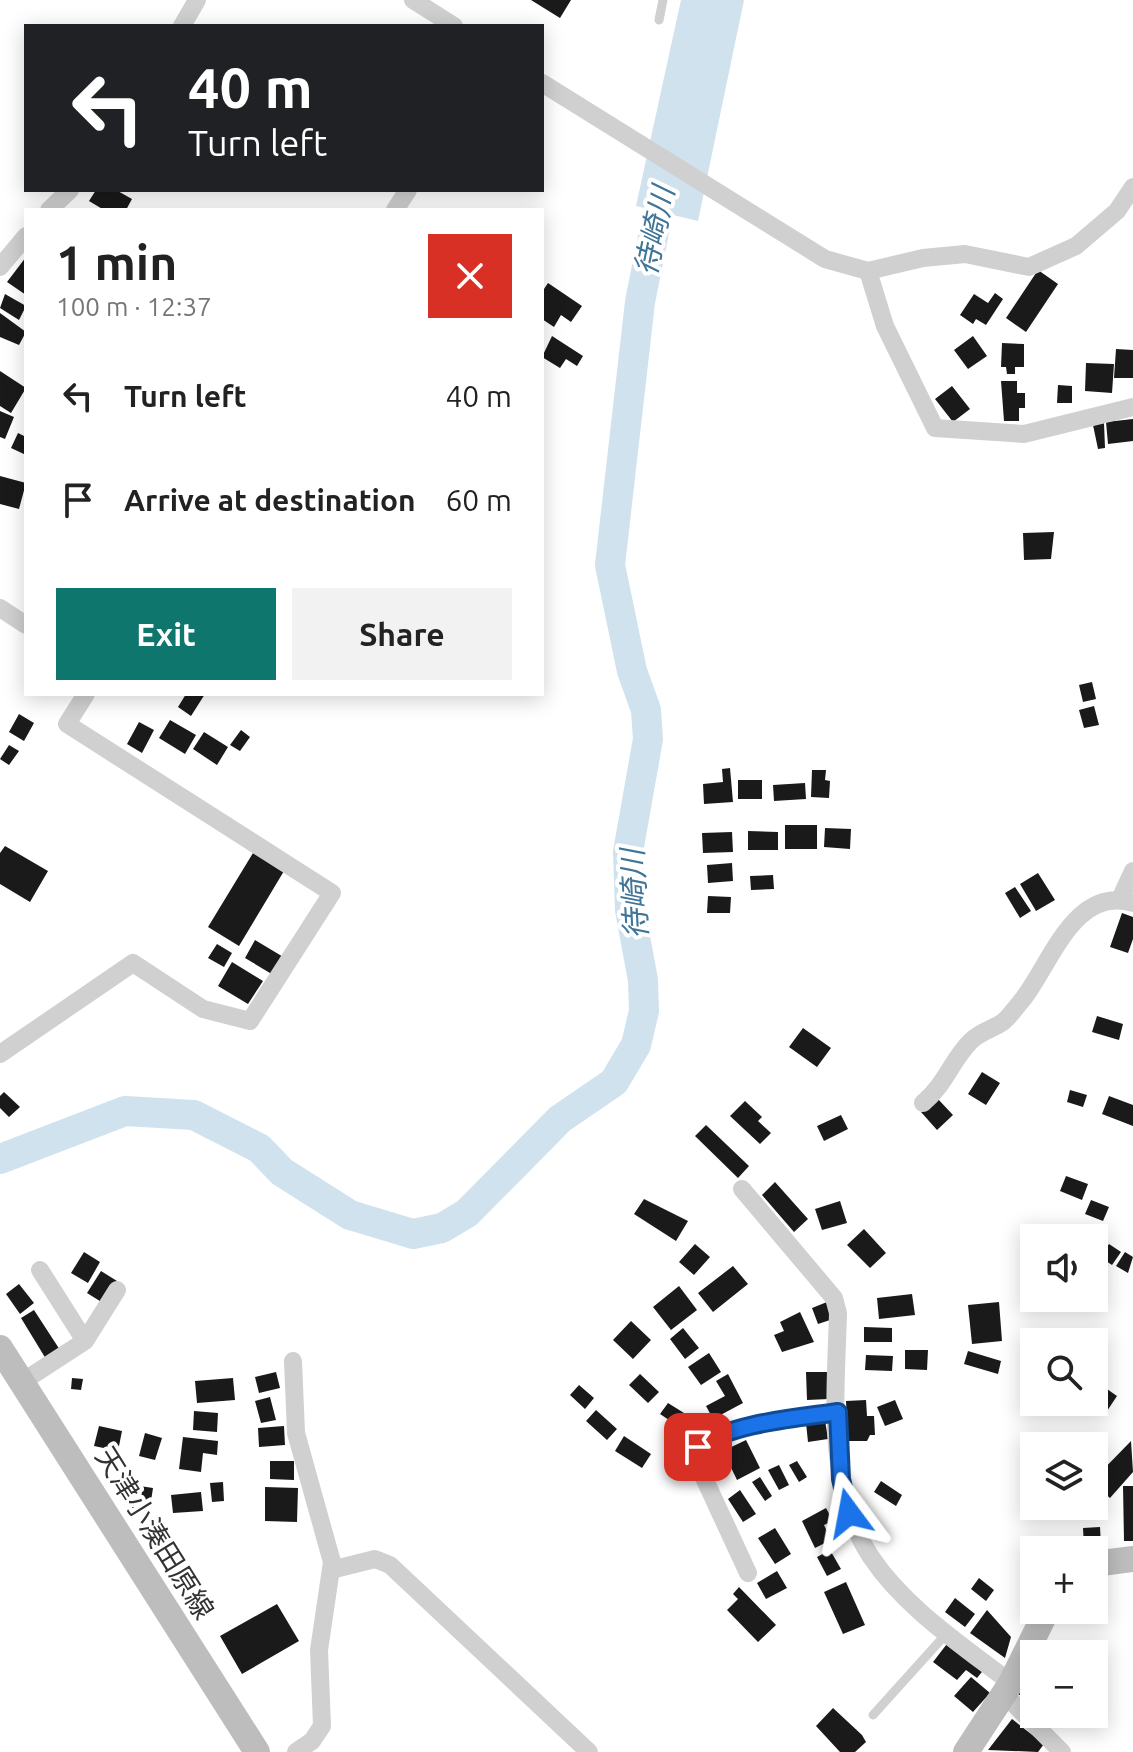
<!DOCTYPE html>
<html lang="en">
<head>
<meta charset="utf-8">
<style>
	:root { --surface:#fff; --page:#f2f2f2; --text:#222; --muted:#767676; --accent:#0f766e }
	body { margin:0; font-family:Ubuntu,"Noto Sans JP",sans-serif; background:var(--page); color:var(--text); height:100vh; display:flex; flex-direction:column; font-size:30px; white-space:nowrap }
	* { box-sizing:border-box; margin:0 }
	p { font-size:26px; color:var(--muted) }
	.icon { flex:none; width:44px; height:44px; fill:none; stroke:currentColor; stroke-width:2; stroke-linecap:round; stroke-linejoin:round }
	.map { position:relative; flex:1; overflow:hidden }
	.side { position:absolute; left:24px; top:208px; width:520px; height:488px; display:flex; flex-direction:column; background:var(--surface); border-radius:0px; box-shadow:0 4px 20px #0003 }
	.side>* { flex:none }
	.banner { position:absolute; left:24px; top:24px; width:520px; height:168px; border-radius:0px; box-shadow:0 4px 20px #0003; background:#202124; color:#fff; overflow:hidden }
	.controls { position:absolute; left:1020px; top:1224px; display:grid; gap:16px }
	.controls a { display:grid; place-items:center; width:88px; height:88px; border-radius:0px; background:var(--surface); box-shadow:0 4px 20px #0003; font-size:40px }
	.pin { position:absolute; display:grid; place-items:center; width:68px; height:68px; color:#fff; margin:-34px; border-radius:16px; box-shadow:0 4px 12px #0006 }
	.me { position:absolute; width:88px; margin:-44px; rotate:347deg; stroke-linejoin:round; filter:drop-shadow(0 0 6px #0008) }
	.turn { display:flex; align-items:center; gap:28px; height:168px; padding:0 32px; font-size:36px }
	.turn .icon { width:104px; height:104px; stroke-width:2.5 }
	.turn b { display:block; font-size:56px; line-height:68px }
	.round { display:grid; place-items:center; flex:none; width:84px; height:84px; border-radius:0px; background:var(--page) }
	.headline { display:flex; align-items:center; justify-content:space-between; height:136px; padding:0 32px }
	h1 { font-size:48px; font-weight:600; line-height:60px }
	.button { display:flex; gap:16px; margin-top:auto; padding:16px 32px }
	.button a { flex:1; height:92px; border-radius:0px; background:var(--accent); color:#fff; font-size:32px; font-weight:600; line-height:92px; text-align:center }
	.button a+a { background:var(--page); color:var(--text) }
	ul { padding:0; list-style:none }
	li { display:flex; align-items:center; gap:24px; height:104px; padding:0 32px }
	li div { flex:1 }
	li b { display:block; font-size:30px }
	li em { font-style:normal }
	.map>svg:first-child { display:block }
	.water { fill:#cfe2ee }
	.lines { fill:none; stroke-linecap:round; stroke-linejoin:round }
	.river { stroke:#cfe2ee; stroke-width:30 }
	.building { fill:#1a1a1a }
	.lane { stroke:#d0d0d0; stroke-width:9 }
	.street { stroke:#d0d0d0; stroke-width:18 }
	.secondary { stroke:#bdbdbd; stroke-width:26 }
	.route-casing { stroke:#114b97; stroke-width:20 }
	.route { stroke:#1a73e8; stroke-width:14 }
	.labels { text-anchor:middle; stroke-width:8; stroke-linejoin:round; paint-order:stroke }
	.street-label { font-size:28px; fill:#333; stroke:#fff }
	.water-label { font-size:30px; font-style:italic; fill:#3f7597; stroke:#fff }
</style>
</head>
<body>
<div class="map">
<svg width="1133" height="1752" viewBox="0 0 1133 1752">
	<rect width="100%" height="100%" fill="#fff"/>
	<!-- water -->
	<path class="water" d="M681 0H744L698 221 636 206Z"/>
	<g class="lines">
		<!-- river -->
		<path class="river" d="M0 1159 125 1111 194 1115 259 1148 282 1172 350 1215 413 1234 442 1228 467 1213 560 1119 614 1082 636 1045 644 1011 643 980 630 910 628 852 648 739 646 710 632 671 610 565 640 302 666 171"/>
	</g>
	<!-- building -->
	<path class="building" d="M531 0H571L560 18Z
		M96 190H116L132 199 126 210H104L89 201Z
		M26 257V295L7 282Z
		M1038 270 1058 284 1026 332 1006 318Z
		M548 283 582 306 571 322 561 315 554 327 542 319V292Z
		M995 293 1003 299 986 325 976 319 973 324 960 315 974 294 988 303Z
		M5 294 26 306 19 320 0 308Z
		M0 313 26 332 19 345 0 337Z
		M552 336 583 356 577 366 566 359 560 368 542 357Z
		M973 336 987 356 968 369 954 350Z
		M1002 343 1024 344V367H1015V374H1007L1006 367H1001Z
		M1116 349 1133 350V378H1114Z
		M1086 363 1114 364 1112 393 1085 391Z
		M0 371 26 388 11 413 0 406Z
		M1001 381H1017V393H1025V408H1019V421H1004Z
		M1058 385 1072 386V403H1057Z
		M952 386 970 409 953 422 935 399Z
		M0 411 14 417 5 439 0 437Z
		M1133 419V441L1108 444 1106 422Z
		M1104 423 1105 448 1098 449 1093 425Z
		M18 433 26 437V455L11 448Z
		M0 476 26 483 19 509 0 504Z
		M1054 532 1051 559 1024 560 1023 533Z
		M1092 682 1096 699 1083 702 1079 685Z
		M186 694H205L191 716 178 707Z
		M1094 706 1099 725 1084 728 1079 710Z
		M19 714 34 723 24 741 9 732Z
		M170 720 196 735 185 754 159 738Z
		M139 722 154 730 142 753 127 744Z
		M241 730 250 737 240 751 230 745Z
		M204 732 228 747 217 765 193 749Z
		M9 745 19 751 9 765 0 759Z
		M730 768 733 802 704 804 703 784 723 782 722 769Z
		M812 770H826L825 780 830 781 829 798 811 797Z
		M738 780H762V799H738Z
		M805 783 806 799 774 801 773 785Z
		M785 825H817V849H785Z
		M825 828 851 829 850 849 824 847Z
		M748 831 778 832V850H748Z
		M732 832 733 852 703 853 702 833Z
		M5 846 48 871 30 902 0 884V853Z
		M253 853 284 871 239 946 208 927Z
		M732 863 733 881 708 883 707 865Z
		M1038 873 1055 900 1036 911 1020 884Z
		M773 875 774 889 751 890 750 876Z
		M1015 887 1031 911 1020 918 1005 893Z
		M708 896 731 897 730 913H707Z
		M1122 913 1133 917V939L1128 953 1110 947Z
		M255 940 285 958 275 976 245 958Z
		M217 944 232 953 224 967 208 958Z
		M232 962 263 981 248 1004 218 986Z
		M1097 1016 1123 1024 1119 1040 1092 1032Z
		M803 1028 831 1048 817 1067 789 1047Z
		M982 1072 1000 1083 986 1105 968 1094Z
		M1070 1090 1087 1095 1083 1107 1067 1102Z
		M4 1092 20 1107 9 1117 0 1108V1096Z
		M1109 1096 1133 1105V1126L1102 1114Z
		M937 1098 953 1115 937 1130 921 1112Z
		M745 1101 762 1117 758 1121 771 1133 760 1144 730 1116Z
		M841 1115 848 1129 824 1141 817 1126Z
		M706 1125 749 1166 738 1178 695 1136Z
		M1066 1176 1088 1184 1082 1200 1060 1191Z
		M775 1182 808 1219 794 1232 762 1195Z
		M644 1199 688 1221 676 1241 634 1214Z
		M1091 1200 1109 1207 1103 1221 1085 1214Z
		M840 1201 847 1223 822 1230 815 1209Z
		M864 1229 886 1253 870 1268 847 1245Z
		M695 1244 710 1257 694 1275 679 1262Z
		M1109 1244 1121 1252 1112 1265 1100 1257Z
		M84 1252 100 1262 88 1283 71 1273Z
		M1125 1252 1133 1257 1128 1273 1116 1266Z
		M733 1266 748 1284 713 1312 698 1293Z
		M101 1271 117 1281 103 1303 87 1293Z
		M19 1284 34 1303 20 1314 6 1294Z
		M679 1286 697 1310 671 1330 653 1307Z
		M912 1294 915 1315 879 1319 877 1298Z
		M827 1302 833 1319 818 1324 812 1308Z
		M999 1302 1002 1341 972 1344 968 1305Z
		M34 1310 60 1350 46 1359 21 1318Z
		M800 1312 814 1342 782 1352 774 1335 784 1331 780 1322Z
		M631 1321 651 1340 633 1359 613 1340Z
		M864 1327 892 1328V1342H864Z
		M683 1328 699 1348 685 1359 670 1339Z
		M905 1350H928L927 1370 905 1369Z
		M968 1351 1001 1361 998 1374 964 1364Z
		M709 1353 721 1372 701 1385 688 1367Z
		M866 1355 893 1356 892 1371 865 1370Z
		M276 1372 280 1388 259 1393 255 1377Z
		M806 1372H829V1399L807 1400Z
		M640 1374 659 1392 648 1403 629 1385Z
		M728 1374 743 1403 713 1419 706 1406 725 1396 716 1381Z
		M72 1378 83 1379 81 1390 71 1389Z
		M233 1378 235 1400 197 1403 195 1381Z
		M1094 1380 1117 1396 1105 1414 1087 1402H1094Z
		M579 1385 594 1398 585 1409 570 1395Z
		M270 1397 276 1420 261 1423 255 1401Z
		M866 1400 867 1416H874L875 1435H870L867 1441H848L846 1401Z
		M895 1400 903 1419 885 1426 877 1407Z
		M668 1403 692 1418 684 1430 660 1414Z
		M596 1410 617 1429 607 1440 586 1421Z
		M194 1411 218 1413 217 1432 193 1430Z
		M825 1420 828 1439 808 1442 806 1423Z
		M99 1426 122 1431 118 1451 94 1446Z
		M284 1426 285 1445 259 1447 258 1428Z
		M145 1433 162 1438 155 1460 139 1456Z
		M624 1436 651 1454 642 1468 615 1451Z
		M183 1437 218 1441 217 1455 203 1453 201 1472 179 1469Z
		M746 1440 760 1468 737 1480 723 1451Z
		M1131 1441 1133 1472 1110 1498 1094 1484V1479Z
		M270 1461H294V1480L270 1479Z
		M797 1461 807 1477 799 1482 789 1465Z
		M779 1465 789 1485 779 1490 768 1470Z
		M760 1477 772 1496 765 1501 752 1482Z
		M881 1481 902 1495 896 1506 874 1492Z
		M223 1482 224 1501 212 1502 210 1483Z
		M133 1485 153 1488 149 1514 129 1511Z
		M1123 1486H1133V1541H1124Z
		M265 1487 298 1488 297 1522 265 1521Z
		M740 1490 756 1514 743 1522 728 1499Z
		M201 1492 203 1511 173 1513 171 1495Z
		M826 1508 833 1521 824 1525 831 1540 815 1548 802 1521Z
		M1100 1527 1101 1546 1084 1547 1083 1528Z
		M775 1528 791 1554 775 1564 758 1538Z
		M830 1550 841 1569 827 1576 817 1557Z
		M777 1571 787 1588 766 1599 757 1583Z
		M979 1578 994 1590 986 1601 971 1589Z
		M846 1582 865 1625 843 1634 824 1592Z
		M739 1587 776 1625 758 1642 727 1610 738 1599 733 1594Z
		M955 1598 975 1614 965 1627 945 1612Z
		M277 1604 299 1641 242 1674 220 1636Z
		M987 1610 1011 1637 1005 1658 970 1633Z
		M950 1640 986 1667 977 1678 966 1670 957 1680 933 1662Z
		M1025 1676 1034 1681V1703L1016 1693Z
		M971 1677 990 1693 973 1712 954 1696Z
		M833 1708 862 1735 866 1742 855 1752H840L816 1726Z
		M1012 1719 1044 1744 1038 1752 988 1750Z"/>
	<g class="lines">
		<!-- lane -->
		<path class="lane" d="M659 20 663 0
			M873 1715 947 1633"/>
		<!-- street -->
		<path class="street" d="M413 0 454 26
			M182 26 197 0
			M542 83 825 259 868 271 923 258 965 254 1029 267 1076 246 1117 211 1133 187
			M49 210 70 190
			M395 210 408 190
			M0 267 26 236
			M868 271 885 326 935 428 1024 434 1133 407
			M0 608 26 625
			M1120 899 1133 871
			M0 1054 133 963 203 1009 250 1021 332 893 67 724 86 694
			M923 1103C946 1084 952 1059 971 1041 980 1032 993 1029 1003 1022 1010 1016 1017 1006 1023 999 1051 963 1075 885 1133 903
			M742 1189 834 1298 838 1313C836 1392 825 1488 871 1557 905 1608 963 1646 1011 1683
			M85 1341 117 1290
			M293 1361 296 1433 332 1562 319 1650 322 1726 312 1741 296 1752
			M22 1382 85 1341 40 1270
			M331 1570 375 1559 390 1565 589 1752
			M748 1573 699 1467 698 1447C731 1423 798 1418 838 1412
			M1004 1694 1062 1752"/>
		<!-- secondary -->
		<path class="secondary" d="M0 1348 257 1752
			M1094 1564 1133 1559
			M966 1752 1011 1683 1047 1610"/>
	</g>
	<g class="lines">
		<!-- route casing -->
		<g class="route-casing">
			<path id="route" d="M698 1447C731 1423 797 1418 838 1412L841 1479 849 1513"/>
		</g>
		<!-- route -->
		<use href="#route" class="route"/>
	</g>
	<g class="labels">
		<!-- street labels -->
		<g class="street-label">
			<text transform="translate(155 1533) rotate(58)" y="10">天津小湊田原線</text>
		</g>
		<!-- water labels -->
		<g class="water-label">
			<text transform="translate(655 231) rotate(-78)" y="10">待崎川</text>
			<text transform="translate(635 894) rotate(-93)" y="10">待崎川</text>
		</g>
	</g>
</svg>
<div class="controls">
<a><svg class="icon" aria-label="sound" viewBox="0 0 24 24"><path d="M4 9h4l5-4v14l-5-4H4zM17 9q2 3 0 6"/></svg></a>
<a><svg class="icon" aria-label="search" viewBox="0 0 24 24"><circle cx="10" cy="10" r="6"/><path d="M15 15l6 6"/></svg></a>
<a><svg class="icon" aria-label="layers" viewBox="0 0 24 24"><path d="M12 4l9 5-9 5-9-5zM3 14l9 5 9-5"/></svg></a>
<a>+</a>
<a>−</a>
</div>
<div class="pin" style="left:698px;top:1447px;background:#d93025"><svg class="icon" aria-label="arrive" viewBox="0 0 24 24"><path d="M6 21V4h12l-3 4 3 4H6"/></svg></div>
<svg class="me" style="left:849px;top:1513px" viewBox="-20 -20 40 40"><path d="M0-17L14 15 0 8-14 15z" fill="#1a73e8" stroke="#fff" stroke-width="4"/></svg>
<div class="banner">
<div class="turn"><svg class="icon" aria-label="left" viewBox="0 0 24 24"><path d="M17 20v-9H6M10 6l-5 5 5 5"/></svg><div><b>40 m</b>Turn left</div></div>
</div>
<section class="side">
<div class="headline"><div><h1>1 min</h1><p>100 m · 12:37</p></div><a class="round" style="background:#d93025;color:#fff"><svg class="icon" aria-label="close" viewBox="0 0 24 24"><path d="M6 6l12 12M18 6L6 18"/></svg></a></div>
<ul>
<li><svg class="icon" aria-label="left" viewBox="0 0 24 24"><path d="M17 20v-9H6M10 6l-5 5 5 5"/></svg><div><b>Turn left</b></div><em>40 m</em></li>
<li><svg class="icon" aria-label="arrive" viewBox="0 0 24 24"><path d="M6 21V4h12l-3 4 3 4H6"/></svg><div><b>Arrive at destination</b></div><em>60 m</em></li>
</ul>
<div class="button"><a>Exit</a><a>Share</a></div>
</section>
</div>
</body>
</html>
